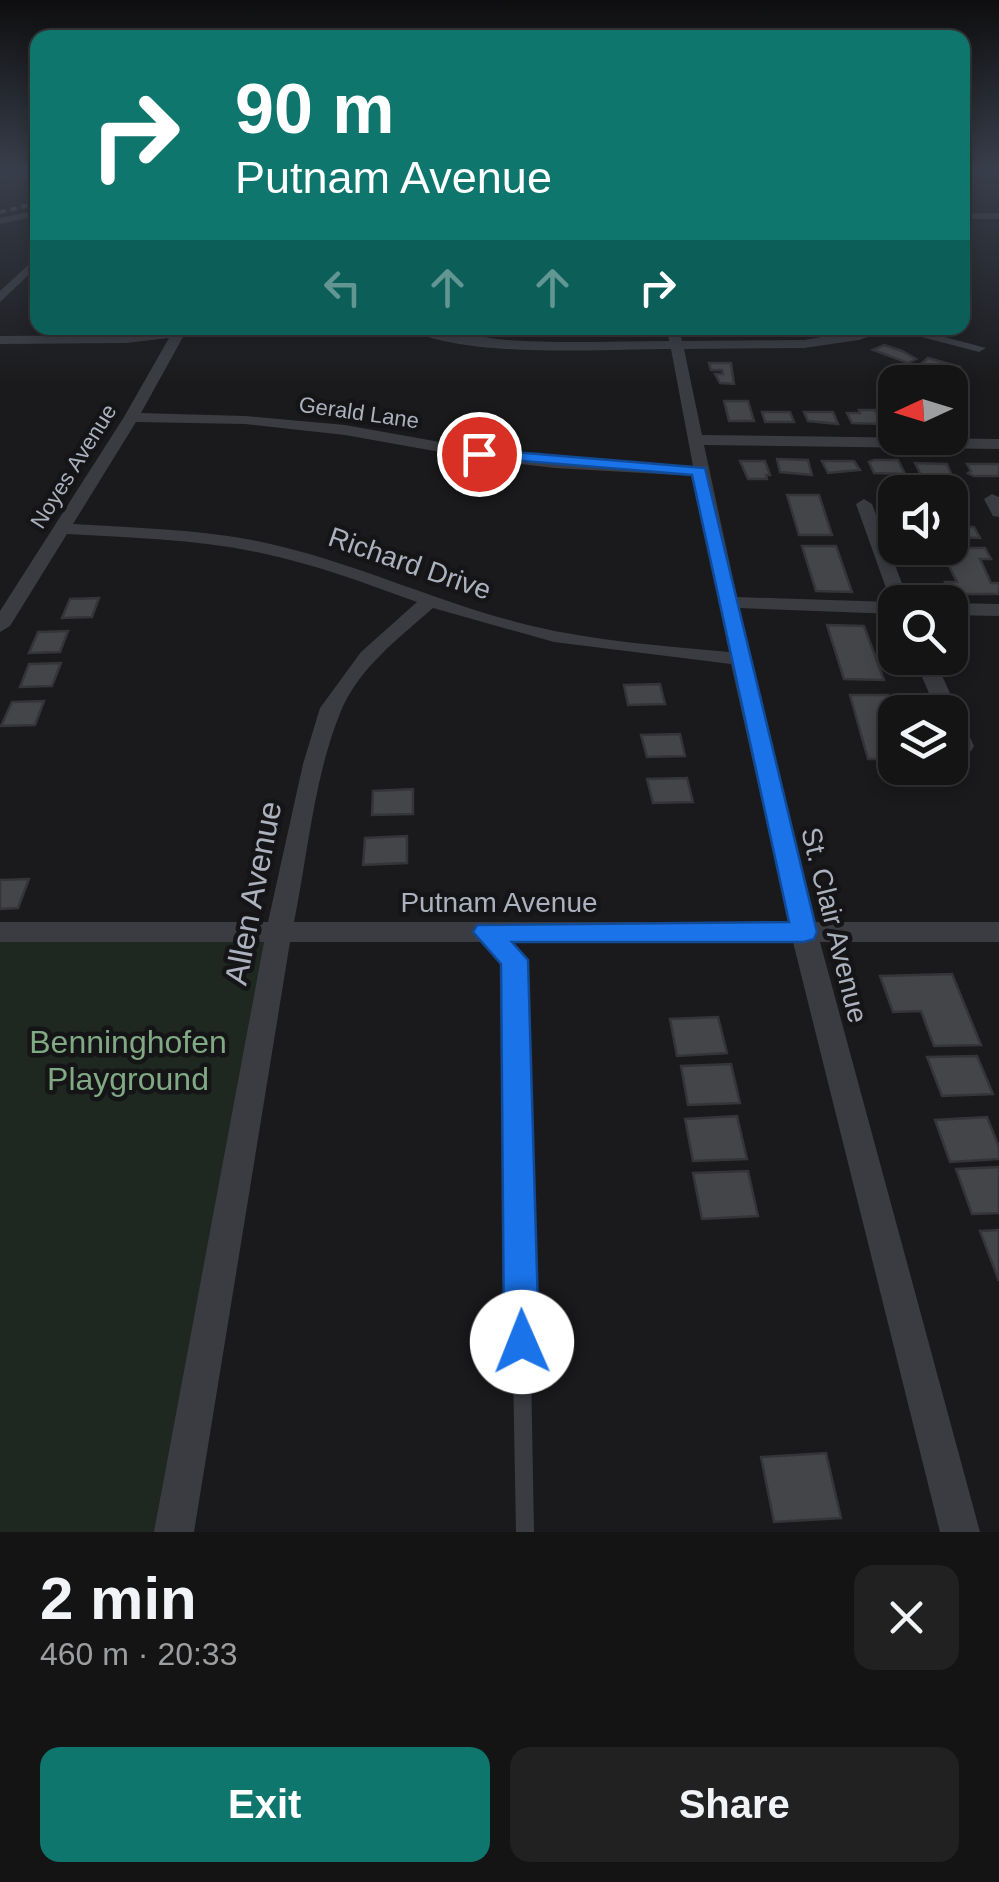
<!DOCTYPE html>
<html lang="en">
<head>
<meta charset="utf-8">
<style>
	:root { --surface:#141415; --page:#212122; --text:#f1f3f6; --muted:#9d9ea0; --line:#333334; --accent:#0f766e }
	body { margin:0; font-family:Helvetica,sans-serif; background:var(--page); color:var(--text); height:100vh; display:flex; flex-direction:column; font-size:38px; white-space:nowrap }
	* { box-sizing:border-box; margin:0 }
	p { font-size:32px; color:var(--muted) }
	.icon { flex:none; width:55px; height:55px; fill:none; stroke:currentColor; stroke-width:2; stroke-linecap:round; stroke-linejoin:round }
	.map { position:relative; height:1532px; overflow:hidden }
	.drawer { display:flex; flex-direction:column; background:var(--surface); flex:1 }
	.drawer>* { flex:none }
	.banner { position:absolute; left:30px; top:30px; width:940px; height:305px; border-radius:20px; box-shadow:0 5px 15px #0003,0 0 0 2px var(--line); background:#0f766e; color:#fff; overflow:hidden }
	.needle { width:65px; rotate:266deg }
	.tools { position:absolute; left:878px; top:365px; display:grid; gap:20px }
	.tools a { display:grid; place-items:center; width:90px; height:90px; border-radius:20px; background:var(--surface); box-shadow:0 5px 15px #0003,0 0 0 2px var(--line); font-size:50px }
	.pin { position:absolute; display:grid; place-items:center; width:85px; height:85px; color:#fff; margin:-42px; border:5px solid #fff; border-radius:50%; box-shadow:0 2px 10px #0007 }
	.me { position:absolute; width:110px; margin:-55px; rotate:359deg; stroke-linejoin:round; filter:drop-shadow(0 0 8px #0008) }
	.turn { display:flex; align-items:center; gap:35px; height:210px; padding:0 40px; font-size:45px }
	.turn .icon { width:130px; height:130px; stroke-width:2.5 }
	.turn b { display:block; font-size:70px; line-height:85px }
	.lanes { display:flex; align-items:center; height:95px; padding:0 40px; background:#0003; justify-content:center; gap:50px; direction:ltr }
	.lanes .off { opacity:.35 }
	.round { display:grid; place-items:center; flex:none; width:105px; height:105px; border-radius:20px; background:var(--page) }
	.summary { display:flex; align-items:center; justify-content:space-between; height:170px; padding:0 40px }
	h1 { font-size:60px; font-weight:700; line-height:75px }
	.button { display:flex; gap:20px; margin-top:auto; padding:20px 40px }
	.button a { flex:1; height:115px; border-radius:20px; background:var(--accent); color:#fff; font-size:40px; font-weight:700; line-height:115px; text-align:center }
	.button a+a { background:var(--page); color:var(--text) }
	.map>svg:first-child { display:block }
	.green { fill:#1f2820 }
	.building { fill:#444549; stroke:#343439; stroke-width:2.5 }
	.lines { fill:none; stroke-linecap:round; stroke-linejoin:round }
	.service-far2 { stroke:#3a3c42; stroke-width:5 }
	.service-far1 { stroke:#3a3c42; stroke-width:14 }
	.service { stroke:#3a3c42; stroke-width:18 }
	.minor { fill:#3a3c42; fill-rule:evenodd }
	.rail { stroke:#4d5057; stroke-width:4; stroke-dasharray:6 5; stroke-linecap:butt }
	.route { fill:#1a73e8; stroke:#114b97; stroke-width:2.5 }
	.labels { text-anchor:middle; stroke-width:9; stroke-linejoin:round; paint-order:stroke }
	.far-street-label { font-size:22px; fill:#abb1bd; stroke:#151517 }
	.street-label { font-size:28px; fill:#abb1bd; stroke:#151517 }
	.near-street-label { font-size:32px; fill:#abb1bd; stroke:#151517 }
	.near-park-label { font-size:32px; fill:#81a984; stroke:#151517 }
</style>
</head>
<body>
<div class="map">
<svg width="999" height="1532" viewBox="0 0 999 1532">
	<rect width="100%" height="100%" fill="#1a1a1c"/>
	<!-- green -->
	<path class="green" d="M0 932H279L174 1532H0Z"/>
	<!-- building -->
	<path class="building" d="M884 345 902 351 916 359 908 363 873 350Z
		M928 358 960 367V370L949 375 926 370 929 369 920 365Z
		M709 363H731L734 384 720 383 715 374H723L722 370H711Z
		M724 401H748L754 421H729Z
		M859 410H875L882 424 852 423 847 413H860Z
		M762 412H790L794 422H765Z
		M804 412H833L838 424 808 421Z
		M777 459 808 460 812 475 780 472Z
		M874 460H898L905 474 874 473 869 462Z
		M740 461H765L770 475H766L767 479H748Z
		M822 461H854L860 470 828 473Z
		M915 463 947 464 952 476 921 475Z
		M967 464H999V476H974L968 473 971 471Z
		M787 495H819L832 535H799Z
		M950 496H959L963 506H953L962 527H974L980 538 950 537Z
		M802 546H836L852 592 816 591Z
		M928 548H985L991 559H980L991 583H999V594H950L945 582H957L945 558H933Z
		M99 598 92 617 62 618 70 599Z
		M827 625 864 626 884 680 844 679Z
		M68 631 60 652 29 653 38 632Z
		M61 663 52 686 20 687 29 664Z
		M660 684 665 704 628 705 624 685Z
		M850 695H888L895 714V759H868Z
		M44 701 35 725 1 726 12 702Z
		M680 734 685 756 647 757 641 735Z
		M687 778 693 802 653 803 647 779Z
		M413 789V814L372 815 373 791Z
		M407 836V863L363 865 365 838Z
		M29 879 18 908 0 909V880Z
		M952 974 981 1045 934 1046 921 1011 893 1012 880 976Z
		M718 1017 727 1053 677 1056 670 1019Z
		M977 1056 993 1094 942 1096 927 1057Z
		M731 1064 740 1103 688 1105 681 1066Z
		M737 1116 747 1159 693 1161 685 1119Z
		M987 1117 999 1147V1159L950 1162 935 1120Z
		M999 1167V1213L972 1214 956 1169Z
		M748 1171 758 1216 702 1219 693 1173Z
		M999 1230V1281L980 1231Z
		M826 1453 841 1518 774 1522 761 1457Z"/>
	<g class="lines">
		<!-- service-far2 -->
		<path class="service-far2" d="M0 178 38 174"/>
		<!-- service-far1 -->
		<path class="service-far1" d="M487 932 514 961 518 1156"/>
		<!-- service -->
		<path class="service" d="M518 1154 525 1532"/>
		<!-- minor -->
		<path class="minor" d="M38 210V216L0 224V218Z
			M962 213H999V219H962Z
			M38 256V266L0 302V291Z
			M175 328H236L183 337 141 413 245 416 345 425 479 449 555 458 693 466 671 349C608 349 458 359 408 328 440 326 474 337 507 340 561 344 615 341 669 341L667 328H679L682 341 804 340 873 328H911L986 348 979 352 891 329 859 340 804 348 684 349 702 435 999 439V449L704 445 737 597 891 602 856 504 864 499 872 504 909 602H895V614L739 608 815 922H999V942H820L980 1532H940L793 942H290L194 1532H154L264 942H0V922H268L303 764 320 708 361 652 417 602C365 583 314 564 261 553 197 539 131 538 67 534L10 626 0 632V611L124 417 169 338 126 343 0 344V336L126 335ZM136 422 245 424 345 435 479 459 555 468 695 476 729 652C663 646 596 641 532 626 440 604 355 562 262 542 200 529 136 528 73 524ZM433 608 554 642 731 664 789 922H294C308 853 314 776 341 711 358 669 400 637 433 608Z
			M992 494 999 497V517L993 516 984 499Z
			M950 603 999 604V616L950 615Z
			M914 658H934L974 746 971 751 963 753 952 746 950 712H937Z"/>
		<!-- rail -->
		<path class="rail" d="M0 212 38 203"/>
	</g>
	<!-- sky -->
	<linearGradient id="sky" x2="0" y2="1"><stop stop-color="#0e0e0f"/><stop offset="0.44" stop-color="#383e4b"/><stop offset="1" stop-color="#383e4b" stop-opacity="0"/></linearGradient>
	<rect width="999" height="385" fill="url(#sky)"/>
	<!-- route -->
	<path class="route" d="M479 449 705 468 817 932 814 939 804 942H512L528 960 539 1342 534 1354 522 1359 509 1354 504 1342 501 964 473 932 477 925 789 922 692 475 474 457 471 454Z"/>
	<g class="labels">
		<!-- far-street labels -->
		<g class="far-street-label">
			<text transform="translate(359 412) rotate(8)" y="8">Gerald Lane</text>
			<text transform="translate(73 466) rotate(-58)" y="8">Noyes Avenue</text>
		</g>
		<!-- street labels -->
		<g class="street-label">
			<text transform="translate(410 563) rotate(19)" y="10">Richard Drive</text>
			<text x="499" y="912">Putnam Avenue</text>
			<text transform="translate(835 925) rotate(76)" y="10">St. Clair Avenue</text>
		</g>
		<!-- near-street labels -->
		<g class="near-street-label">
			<text transform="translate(253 893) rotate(-79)" y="11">Allen Avenue</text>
		</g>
		<!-- near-park labels -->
		<g class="near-park-label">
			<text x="128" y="1053">Benninghofen<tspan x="128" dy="37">Playground</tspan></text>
		</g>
	</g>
</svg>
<div class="tools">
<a><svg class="needle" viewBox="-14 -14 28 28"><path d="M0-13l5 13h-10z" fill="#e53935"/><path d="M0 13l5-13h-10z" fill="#9d9ea0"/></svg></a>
<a><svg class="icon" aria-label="sound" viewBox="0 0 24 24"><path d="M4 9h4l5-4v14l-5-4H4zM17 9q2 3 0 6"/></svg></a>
<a><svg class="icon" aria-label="search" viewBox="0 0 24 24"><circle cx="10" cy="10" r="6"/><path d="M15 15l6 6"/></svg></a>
<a><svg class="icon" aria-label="layers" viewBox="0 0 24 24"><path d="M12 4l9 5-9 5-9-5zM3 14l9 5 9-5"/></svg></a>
</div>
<div class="pin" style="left:479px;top:454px;background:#d93025"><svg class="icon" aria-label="arrive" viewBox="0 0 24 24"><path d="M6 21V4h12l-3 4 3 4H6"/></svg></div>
<svg class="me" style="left:522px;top:1342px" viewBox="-20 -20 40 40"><circle r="19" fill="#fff"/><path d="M0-13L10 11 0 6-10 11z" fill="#1a73e8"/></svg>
<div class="banner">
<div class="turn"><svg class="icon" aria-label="right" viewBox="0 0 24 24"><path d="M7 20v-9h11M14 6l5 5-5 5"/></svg><div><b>90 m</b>Putnam Avenue</div></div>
<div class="lanes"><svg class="icon off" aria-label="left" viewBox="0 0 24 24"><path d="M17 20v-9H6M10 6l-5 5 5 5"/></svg><svg class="icon off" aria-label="ahead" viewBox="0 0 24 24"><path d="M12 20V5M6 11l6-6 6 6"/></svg><svg class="icon off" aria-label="ahead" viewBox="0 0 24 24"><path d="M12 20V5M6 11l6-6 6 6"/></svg><svg class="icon" aria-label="right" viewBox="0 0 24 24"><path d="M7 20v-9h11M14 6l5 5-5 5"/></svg></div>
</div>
</div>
<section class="drawer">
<div class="summary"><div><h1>2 min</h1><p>460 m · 20:33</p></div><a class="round"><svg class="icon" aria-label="close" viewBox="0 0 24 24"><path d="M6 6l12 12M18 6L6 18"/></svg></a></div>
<div class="button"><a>Exit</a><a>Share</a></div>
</section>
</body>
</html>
